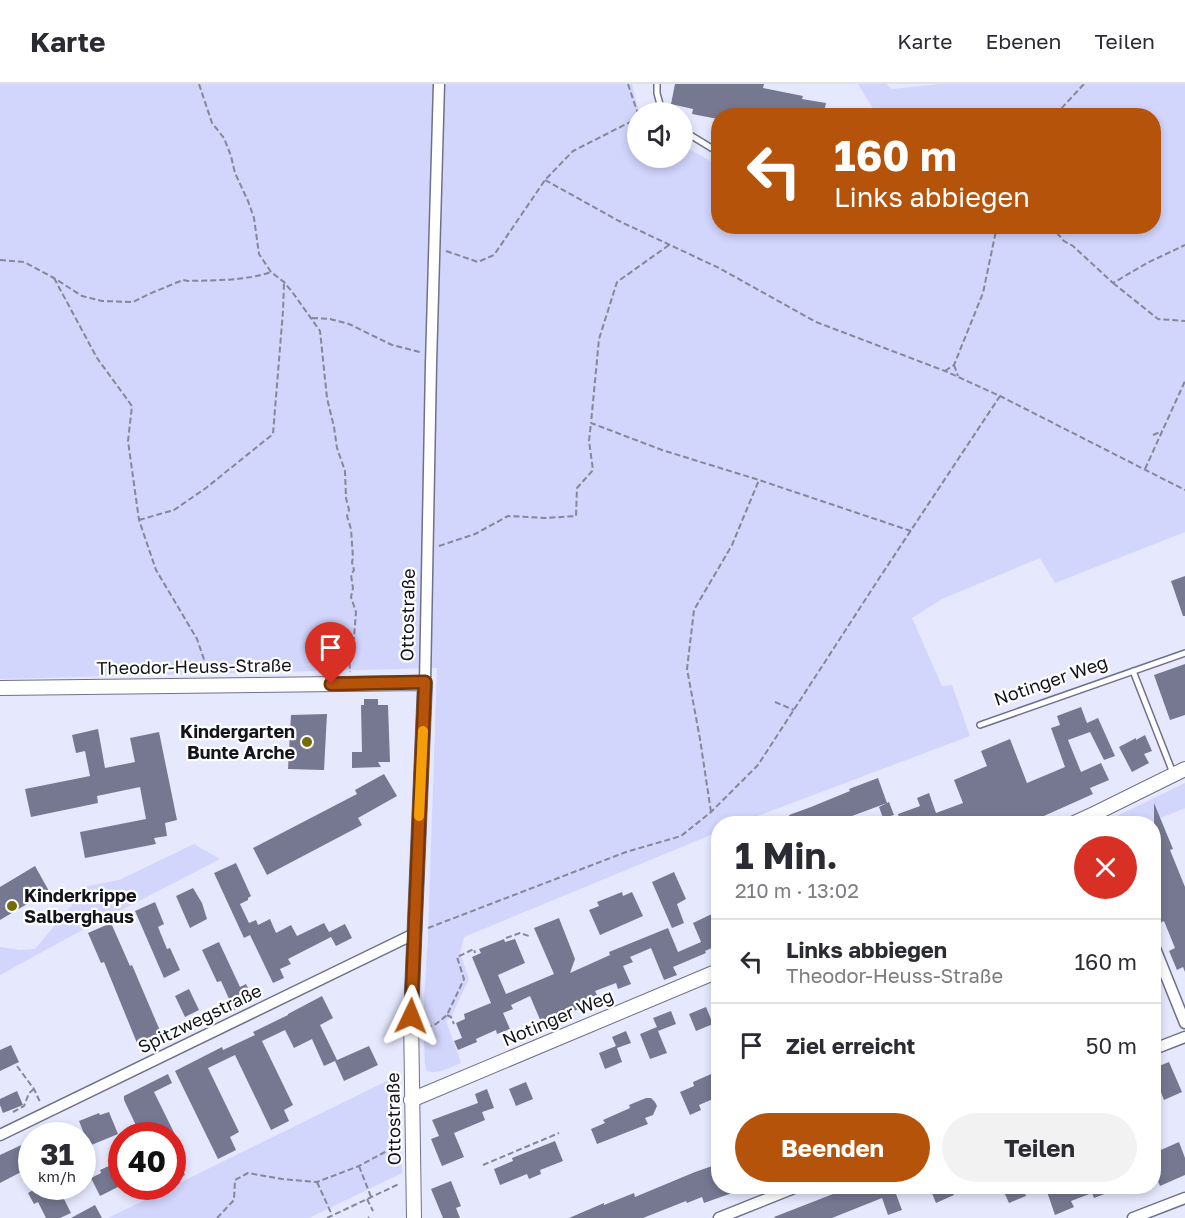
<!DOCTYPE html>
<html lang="de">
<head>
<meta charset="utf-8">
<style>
	:root { --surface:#fff; --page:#f2f2f3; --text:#2b2b33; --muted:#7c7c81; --line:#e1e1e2; --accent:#b45309 }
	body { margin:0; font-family:"Golos Text",sans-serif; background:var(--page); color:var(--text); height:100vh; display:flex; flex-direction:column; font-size:22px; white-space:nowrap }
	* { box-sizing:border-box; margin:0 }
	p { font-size:20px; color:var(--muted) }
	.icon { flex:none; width:33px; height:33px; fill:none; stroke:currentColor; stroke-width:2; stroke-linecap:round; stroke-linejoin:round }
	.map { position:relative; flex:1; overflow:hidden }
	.details { position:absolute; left:711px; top:732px; width:450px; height:378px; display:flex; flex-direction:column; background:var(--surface); border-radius:24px; box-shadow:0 3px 9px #0003 }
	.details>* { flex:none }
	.top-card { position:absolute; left:711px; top:24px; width:450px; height:126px; border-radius:24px; box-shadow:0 3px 9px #0003; background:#b45309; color:#fff; overflow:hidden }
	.fabs { position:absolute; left:627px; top:18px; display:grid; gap:12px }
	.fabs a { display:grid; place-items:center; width:66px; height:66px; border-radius:50%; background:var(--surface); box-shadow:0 3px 9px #0003; font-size:30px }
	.speed { position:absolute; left:18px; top:1038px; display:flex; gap:12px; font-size:30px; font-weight:700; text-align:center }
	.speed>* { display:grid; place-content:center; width:78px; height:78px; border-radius:50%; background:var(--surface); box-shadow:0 3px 9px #0003; line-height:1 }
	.speed small { font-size:15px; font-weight:400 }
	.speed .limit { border:9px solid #d22; background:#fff; color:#111 }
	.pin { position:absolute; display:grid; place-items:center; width:51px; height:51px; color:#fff; margin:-62px -26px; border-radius:50% 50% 50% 0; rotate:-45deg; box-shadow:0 0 6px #0007 }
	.pin .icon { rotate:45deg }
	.me { position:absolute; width:66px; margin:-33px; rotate:2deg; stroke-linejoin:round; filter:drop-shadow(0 0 4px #0008) }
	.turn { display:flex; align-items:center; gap:21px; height:126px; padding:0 24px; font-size:27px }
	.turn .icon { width:78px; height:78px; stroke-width:2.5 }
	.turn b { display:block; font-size:42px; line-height:51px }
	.round { display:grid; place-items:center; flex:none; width:63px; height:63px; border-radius:32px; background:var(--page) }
	.summary { display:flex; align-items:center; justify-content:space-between; height:102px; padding:0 24px }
	h1 { font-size:36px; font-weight:700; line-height:45px }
	.action { display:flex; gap:12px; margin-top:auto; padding:12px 24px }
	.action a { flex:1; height:69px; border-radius:36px; background:var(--accent); color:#fff; font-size:24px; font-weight:700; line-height:69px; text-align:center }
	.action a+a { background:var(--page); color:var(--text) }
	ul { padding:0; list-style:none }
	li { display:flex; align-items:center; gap:18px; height:84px; padding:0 24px; border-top:2px solid var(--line) }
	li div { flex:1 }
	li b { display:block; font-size:22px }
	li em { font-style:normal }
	header { display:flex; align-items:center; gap:36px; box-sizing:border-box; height:84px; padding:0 30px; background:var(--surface); border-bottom:2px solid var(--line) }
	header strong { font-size:28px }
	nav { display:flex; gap:33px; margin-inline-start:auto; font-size:21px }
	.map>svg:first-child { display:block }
	.green { fill:#d2d5fc }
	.building { fill:#767891 }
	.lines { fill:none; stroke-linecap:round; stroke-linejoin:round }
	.service-casing { stroke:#6f718a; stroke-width:8 }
	.minor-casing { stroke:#6f718a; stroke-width:13 }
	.tertiary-casing { stroke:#6f718a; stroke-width:16 }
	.path { stroke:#868797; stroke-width:2; stroke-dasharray:6 3; stroke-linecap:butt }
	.service { stroke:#fff; stroke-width:5 }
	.minor { stroke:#fff; stroke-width:10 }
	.tertiary { stroke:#fff; stroke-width:14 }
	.route-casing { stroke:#753606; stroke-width:15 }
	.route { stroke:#b45309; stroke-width:10 }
	.slow { stroke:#f59e0b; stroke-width:10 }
	.poi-dot { fill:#776b04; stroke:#fff; stroke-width:2 }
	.labels { text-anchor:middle; stroke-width:4.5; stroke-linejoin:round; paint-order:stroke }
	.street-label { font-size:18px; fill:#14141e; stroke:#fff }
	.poi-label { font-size:18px; font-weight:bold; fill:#14141e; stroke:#fff; text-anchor:end }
</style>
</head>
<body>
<header>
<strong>Karte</strong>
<nav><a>Karte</a><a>Ebenen</a><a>Teilen</a></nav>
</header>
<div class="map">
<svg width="1185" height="1134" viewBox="0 0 1185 1134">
	<rect width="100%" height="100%" fill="#e6e8fe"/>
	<!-- green -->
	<path class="green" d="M0 0H632L639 28H638V74H682L683 62 718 81V142H1154V32L877 31 858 0H886L892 5 940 0H1185V448L1055 499 1040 474 942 515 912 534 942 602 952 601 970 652 739 739 718 740V748L464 853 460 869 469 895 451 933 446 937 461 979C450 983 438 991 427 987L425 982 423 933 428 852 437 584 0 595Z
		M1185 699V724L1148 739H1118L1115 733Z
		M194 760 220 775 73 851 0 891V863L20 866 35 865 88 802 119 796Z
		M399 991 402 1089 309 1134H108Z"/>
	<!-- building -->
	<path class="building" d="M675 0H764L763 4 803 12 802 15 826 19 823 32H718V35L692 30 693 25 671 20Z
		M1185 492V532H1183L1171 497Z
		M1185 580V631L1170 636 1154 591Z
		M364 615H378V621H388L390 678H378L381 683 352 684V668H362L361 621H364Z
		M1081 623 1087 639 1098 634 1115 672 1104 676 1090 648 1068 656 1081 688 1101 679 1109 696 1090 704 1093 710 1026 740H901L898 730 920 722 917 714 929 709 936 729 963 719 954 696 987 682 981 667 1010 655 1027 699 1065 683 1051 644 1060 641 1057 632Z
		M327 630 324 686 288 685 291 631Z
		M98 645 105 684 135 678 130 654 159 648 177 736 165 739 167 752 154 754 156 760 85 774 80 748 146 735 140 703 97 712 98 719 31 733 25 705 90 692 85 667 76 669 72 651Z
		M1145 651 1152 667 1144 670 1149 679 1132 688 1119 663 1136 654V656Z
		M384 690 397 712 358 734 362 741 267 791 253 764 357 710 355 706Z
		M878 694 887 719 889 718 894 731 883 734 879 723 887 719 852 732 854 737 848 740H792L789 731 811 723 850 707 849 705Z
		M1154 719 1173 765 1170 766 1185 803V888L1183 883 1177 886 1169 867 1175 864 1164 837 1160 839 1154 824Z
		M236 779 251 812 248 814V816L240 820 249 839 256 836 258 841 270 835 276 849 291 841 297 852 324 839 329 848 345 840 352 854 336 862 331 853 288 875 291 880 280 885 284 894 273 899 250 851 244 854 214 789Z
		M35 782 49 807 0 836V803Z
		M674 788 686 815 677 820 684 839 672 844 652 798Z
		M193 804 202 819 207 835 190 844 176 812Z
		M622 808 623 812 632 808 643 832 600 851 589 826 599 822 597 818Z
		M155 818 164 840 158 843 167 865 170 864 180 886 164 894 135 827Z
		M718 827V861L705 867 706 869 673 883 677 891 664 896 651 864 630 873 633 878 623 882 631 900 618 905 616 899 595 907 597 911 586 915 588 921 557 934 559 939 544 945 530 912 511 921 513 925 503 929 510 945 497 950 496 946 476 955 477 958 458 966 454 957 462 954 456 939 465 935 464 930 491 919 472 873 481 869 479 865 504 855 505 858 515 855 525 879 498 891 506 910 554 890 534 844 559 834 575 875 570 889 610 871 609 868 668 844 678 868 701 858 693 839Z
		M111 839 130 882 132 881 161 949 137 959 104 878 101 879 88 849Z
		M219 858 240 903 246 900 251 910 241 914 244 922 234 926 221 897 217 898 202 866Z
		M189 905 199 926 185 933 175 912Z
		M322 912 333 934 320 941 337 976 324 982 312 955 294 964 285 946 262 957 293 1021 284 1026 289 1037 271 1046 235 971 208 984 239 1048 230 1053 236 1066 218 1075 175 987 222 963 223 966 255 951 253 948 288 931V930Z
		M706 923 713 940 696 947 689 930Z
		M671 927 676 940 658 947 667 969 650 975 640 950 657 943 653 934Z
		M626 947 631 959 617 964 622 978 605 985 599 969 616 962 612 953Z
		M11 961 19 978 0 987V966Z
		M369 962 378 981 344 997 335 977Z
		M1169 978 1182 1008 1164 1016 1158 1001 1154 1003V984Z
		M718 987V1009L711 1012 713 1015 699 1021 701 1026 690 1031 680 1008 694 1002 693 998Z
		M168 990 172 999 154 1008 186 1073 178 1077 185 1091 172 1097V1052H141L124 1016V1012Z
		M526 998 533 1015 516 1022 509 1005Z
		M487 1005 494 1024 482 1028 485 1036 454 1049 464 1073 442 1082 431 1055 439 1052 432 1036 478 1019 475 1010Z
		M17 1007 23 1021 3 1029 0 1021V1015Z
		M646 1014H651L655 1018 657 1022 653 1031 645 1034 648 1040 597 1060 591 1045 605 1039 603 1036 630 1024 629 1021Z
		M109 1028 118 1050 89 1062 79 1037 99 1029 100 1031Z
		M32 1056V1079L19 1085 21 1088 0 1099V1071Z
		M555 1057 563 1077 540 1086 541 1090 529 1095 527 1090 500 1101 494 1085 513 1077 512 1074Z
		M1179 1058 1185 1074V1091L1160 1102 1154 1088 1158 1086 1154 1076V1069Z
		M122 1076V1101L100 1112 91 1094 101 1089 100 1086Z
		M718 1080V1102H746V1104L704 1119 702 1113 687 1119 686 1117 643 1134H569L604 1119V1121L634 1109 635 1113 695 1088Z
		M451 1097 461 1122 456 1124 460 1134H443L431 1105Z
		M40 1102H47L49 1107 58 1103 71 1129 60 1134H46L38 1118 34 1120 28 1109Z
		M837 1102H893L902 1126 888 1131 882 1114 832 1134H775L774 1133 833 1110 832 1108 839 1106Z
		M929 1102H950L954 1111 936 1119Z
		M1017 1102H1022L1026 1112 1009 1119 1004 1108Z
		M1045 1102H1123V1103L1094 1114 1092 1109 1071 1117 1074 1123 1055 1131Z
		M95 1121 102 1134H71Z"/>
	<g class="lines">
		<!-- service casing -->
		<g class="service-casing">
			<path id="service" d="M657 0V9L662 28
				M682 46 718 68
				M1133 587 1173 689
				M980 641 1185 569"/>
		</g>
		<!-- minor casing -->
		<g class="minor-casing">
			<path id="minor" d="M425 599 431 280 439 0
				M1154 862 1185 939
				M1154 965 1185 953
				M0 1051 414 850
				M719 1134 799 1102
				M1133 1134 1185 1114"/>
		</g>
		<!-- tertiary casing -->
		<g class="tertiary-casing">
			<path id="tertiary" d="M0 604 425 599 411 932 414 1134
				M1072 740 1096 729 1185 685
				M411 1016 718 887"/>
		</g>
		<!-- path -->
		<path class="path" d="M199 0 212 39 224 54 231 72 235 89 248 117 254 134 259 170 271 188 284 198 293 209 320 247 327 314 334 343 337 364 345 387 346 414 349 426 347 432 351 445 353 474 352 478 354 486 351 491 353 504 351 513 356 528 353 565 349 569 350 588
			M628 0 638 30
			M1057 32 1059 27 1084 0
			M545 96 619 137 719 184 816 238 945 287 1000 312 1185 406
			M1051 142 1064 157 1073 162 1113 199 1147 179 1185 161
			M669 161 617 198 599 255 591 339 662 366 759 396 911 447
			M446 167 478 178 494 171 545 96 573 67 638 34
			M0 176 24 178 54 194 82 212 102 217 133 218 149 210 183 196 188 197C216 196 245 197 271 188
			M54 194 97 274 132 322 128 357 139 436 156 486 197 555 208 587
			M1113 199 1158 235 1185 237
			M312 234 330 235 349 240 392 261 420 268
			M954 281 958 292
			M945 287 954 281 983 209 997 142
			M1153 351 1162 347
			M1145 385 1185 297
			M139 436 174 426 206 404 273 350 283 227 284 199
			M439 462 475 450 508 432 545 434 576 432 577 404 593 386 589 357 591 339
			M775 618 794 626
			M711 728 700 655 687 585 694 526 732 461 759 396
			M428 844 626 768 681 752 711 728 758 681 880 493 1000 312
			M506 854 520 849 529 852
			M447 931 451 933 454 940
			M426 944 436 940 447 931 464 895 457 873 474 865 475 869
			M17 982 34 1005 40 1018
			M13 1028 24 1022 29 1009 34 1005
			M483 1081 559 1049
			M359 1082 371 1113
			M82 1091 86 1089
			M317 1098 332 1131
			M367 1115 373 1127
			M368 1133 369 1134
			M217 1134 234 1116 235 1096 248 1089 282 1095 317 1098 359 1082 387 1067 398 1065
			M327 1134 399 1100"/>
		<!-- service -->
		<use href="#service" class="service"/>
		<!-- minor -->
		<use href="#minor" class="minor"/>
		<!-- tertiary -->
		<use href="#tertiary" class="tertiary"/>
	</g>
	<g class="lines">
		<!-- route casing -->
		<g class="route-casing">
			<path id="route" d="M331 600 425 598 411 932"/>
		</g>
		<!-- route -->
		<use href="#route" class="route"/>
		<!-- slow -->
		<path class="slow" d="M419 732 423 647"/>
	</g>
	<!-- markers -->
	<g class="poi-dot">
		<circle cx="307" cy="658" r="6"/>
		<circle cx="12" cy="822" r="6"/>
	</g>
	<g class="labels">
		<!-- street labels -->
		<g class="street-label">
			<text transform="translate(408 531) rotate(-89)" y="6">Ottostraße</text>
			<text transform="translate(194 583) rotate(-1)" y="6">Theodor-Heuss-Straße</text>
			<text transform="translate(1051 597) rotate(-19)" y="6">Notinger Weg</text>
			<text transform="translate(558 934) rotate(-23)" y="6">Notinger Weg</text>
			<text transform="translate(200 935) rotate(-26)" y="6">Spitzwegstraße</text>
			<text transform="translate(394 1035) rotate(-91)" y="6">Ottostraße</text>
		</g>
		<!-- poi labels -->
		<g class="poi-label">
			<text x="295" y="654">Kindergarten<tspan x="295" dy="21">Bunte Arche</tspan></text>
			<text x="24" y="818" text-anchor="start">Kinderkrippe<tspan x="24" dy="21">Salberghaus</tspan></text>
		</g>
	</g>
</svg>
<div class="fabs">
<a><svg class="icon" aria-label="sound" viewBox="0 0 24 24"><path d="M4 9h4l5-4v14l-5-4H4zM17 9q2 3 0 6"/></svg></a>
</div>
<div class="speed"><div>31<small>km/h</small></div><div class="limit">40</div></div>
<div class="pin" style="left:331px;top:600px;background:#d93025"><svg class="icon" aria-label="arrive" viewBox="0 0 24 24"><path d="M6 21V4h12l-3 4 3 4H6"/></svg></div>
<svg class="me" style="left:411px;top:932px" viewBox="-20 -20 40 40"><path d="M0-17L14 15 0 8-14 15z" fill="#b45309" stroke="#fff" stroke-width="4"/></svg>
<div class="top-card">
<div class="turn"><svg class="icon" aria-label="left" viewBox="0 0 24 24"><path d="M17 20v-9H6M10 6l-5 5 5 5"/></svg><div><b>160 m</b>Links abbiegen</div></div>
</div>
<section class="details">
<div class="summary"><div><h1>1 Min.</h1><p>210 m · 13:02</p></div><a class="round" style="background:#d93025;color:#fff"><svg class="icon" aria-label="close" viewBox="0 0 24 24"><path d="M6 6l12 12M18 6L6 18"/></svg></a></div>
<ul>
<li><svg class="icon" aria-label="left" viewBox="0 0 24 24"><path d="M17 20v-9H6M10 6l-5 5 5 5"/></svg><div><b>Links abbiegen</b><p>Theodor-Heuss-Straße</p></div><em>160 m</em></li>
<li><svg class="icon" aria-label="arrive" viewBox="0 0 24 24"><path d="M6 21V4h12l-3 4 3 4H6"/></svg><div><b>Ziel erreicht</b></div><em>50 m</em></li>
</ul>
<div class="action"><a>Beenden</a><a>Teilen</a></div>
</section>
</div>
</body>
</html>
